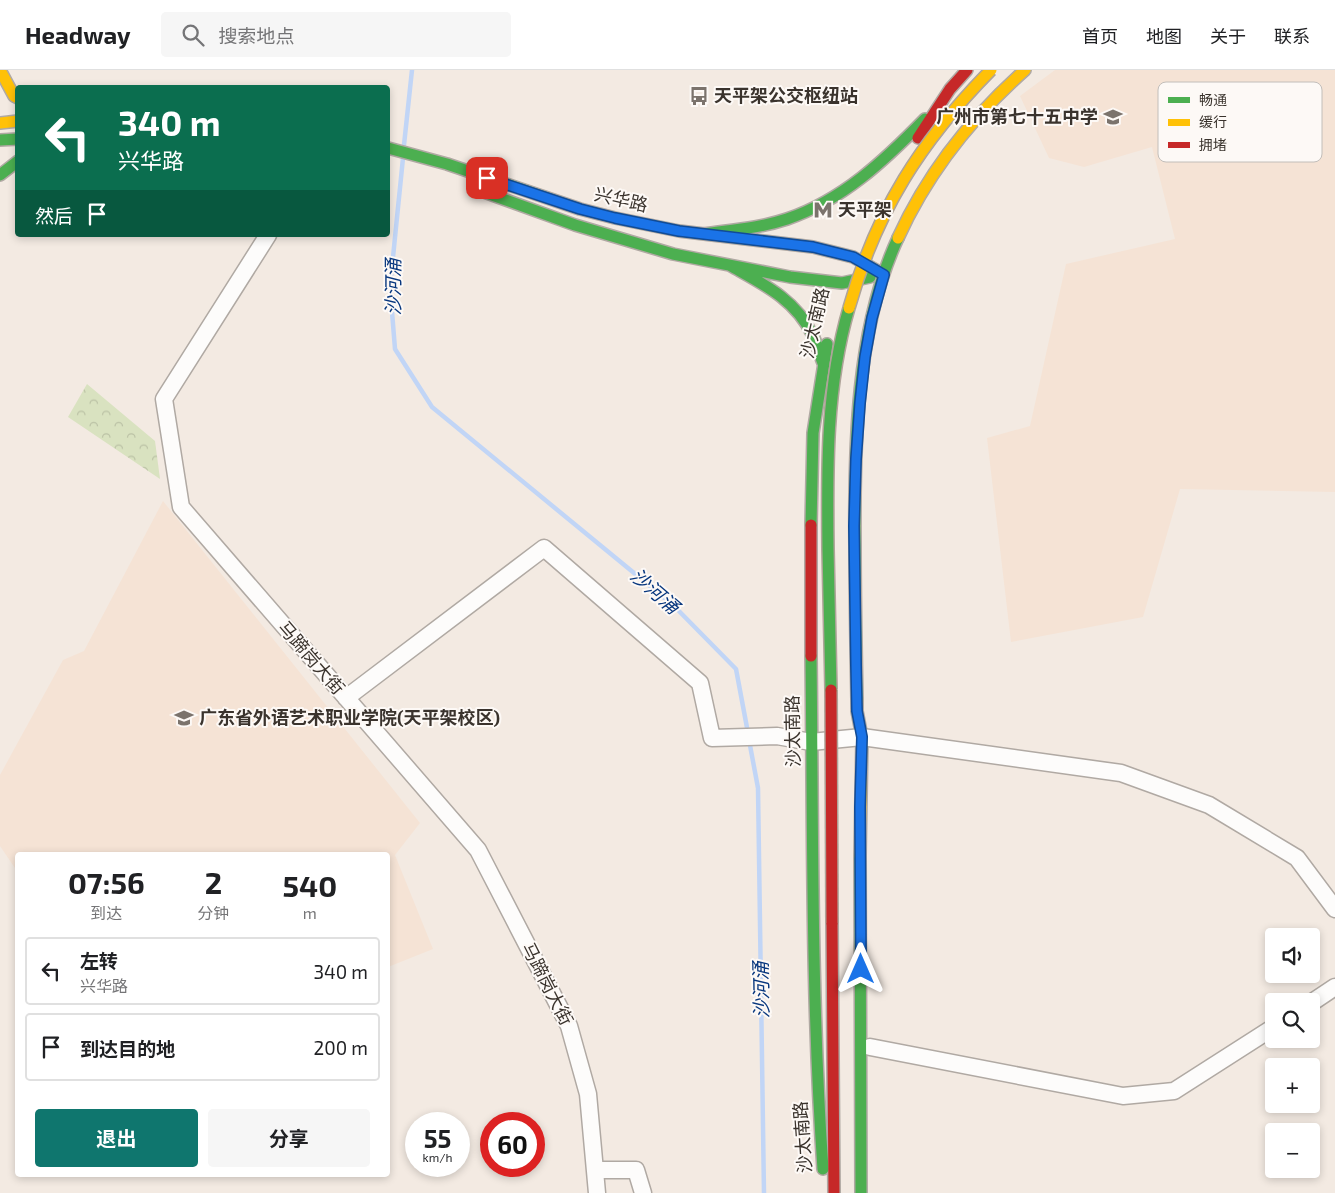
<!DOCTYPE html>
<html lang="zh">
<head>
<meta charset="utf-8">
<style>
	:root { --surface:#fff; --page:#f6f6f6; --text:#202124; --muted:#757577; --line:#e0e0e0; --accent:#0f766e }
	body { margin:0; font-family:"Exo 2","Noto Sans SC",sans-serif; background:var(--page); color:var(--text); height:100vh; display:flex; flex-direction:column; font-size:19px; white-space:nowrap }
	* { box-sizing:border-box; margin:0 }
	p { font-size:16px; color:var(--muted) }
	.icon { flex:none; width:28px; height:28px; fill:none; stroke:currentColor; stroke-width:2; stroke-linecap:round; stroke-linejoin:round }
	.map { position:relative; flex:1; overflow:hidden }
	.drawer { position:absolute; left:15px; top:782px; width:375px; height:325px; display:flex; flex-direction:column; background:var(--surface); border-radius:5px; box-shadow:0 2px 8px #0003 }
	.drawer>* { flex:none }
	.hud { position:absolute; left:15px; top:15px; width:375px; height:152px; border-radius:5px; box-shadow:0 2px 8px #0003; background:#0b6e4f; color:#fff; overflow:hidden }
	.fabs { position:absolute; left:1265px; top:858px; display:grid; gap:10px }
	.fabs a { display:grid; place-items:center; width:55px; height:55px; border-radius:5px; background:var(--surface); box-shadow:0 2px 8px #0003; font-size:25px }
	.speed { position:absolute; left:405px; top:1042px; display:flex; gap:10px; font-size:25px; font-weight:700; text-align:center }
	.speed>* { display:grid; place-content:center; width:65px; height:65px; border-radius:50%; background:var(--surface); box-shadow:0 2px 8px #0003; line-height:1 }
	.speed small { font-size:12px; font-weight:400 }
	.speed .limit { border:8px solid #d22; background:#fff; color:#111 }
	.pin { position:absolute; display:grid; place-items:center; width:42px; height:42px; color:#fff; margin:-21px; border-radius:10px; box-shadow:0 2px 8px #0006 }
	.me { position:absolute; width:55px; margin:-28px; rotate:0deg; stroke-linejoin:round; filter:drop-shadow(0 0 4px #0008) }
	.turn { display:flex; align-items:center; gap:18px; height:105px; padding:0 20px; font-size:22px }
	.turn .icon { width:65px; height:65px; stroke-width:2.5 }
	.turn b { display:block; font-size:35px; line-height:42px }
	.then { display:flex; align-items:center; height:48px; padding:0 20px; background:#0003; gap:10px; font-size:19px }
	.eta { display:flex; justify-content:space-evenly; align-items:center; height:85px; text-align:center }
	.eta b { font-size:30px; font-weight:700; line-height:35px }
	.primary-button { display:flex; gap:10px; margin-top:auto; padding:10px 20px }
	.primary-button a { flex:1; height:58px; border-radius:5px; background:var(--accent); color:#fff; font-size:20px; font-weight:700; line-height:58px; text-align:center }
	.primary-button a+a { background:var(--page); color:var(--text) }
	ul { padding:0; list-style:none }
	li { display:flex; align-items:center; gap:15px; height:68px; margin:0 10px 8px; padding:0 10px; border:2px solid var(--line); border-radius:5px }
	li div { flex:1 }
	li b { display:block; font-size:19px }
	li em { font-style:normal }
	header { display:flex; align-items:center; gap:30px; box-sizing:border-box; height:70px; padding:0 25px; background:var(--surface); border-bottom:1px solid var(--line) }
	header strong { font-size:24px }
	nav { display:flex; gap:28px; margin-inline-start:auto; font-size:18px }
	.search { width:350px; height:45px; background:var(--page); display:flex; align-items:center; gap:12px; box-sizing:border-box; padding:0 18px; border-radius:5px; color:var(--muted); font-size:19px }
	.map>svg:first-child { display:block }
	.built { fill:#f5e3d5 }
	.park { fill:url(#park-crowns) }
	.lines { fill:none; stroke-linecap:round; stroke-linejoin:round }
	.stream { stroke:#c1d5f6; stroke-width:4.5 }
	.street-casing { stroke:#b0a9a3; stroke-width:19 }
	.fast-casing { stroke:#b0a9a3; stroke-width:14 }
	.slow-casing { stroke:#b0a9a3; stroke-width:14 }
	.jam-casing { stroke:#b0a9a3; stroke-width:14 }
	.street { stroke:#fdfcfb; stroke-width:16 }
	.fast { stroke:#4caf50; stroke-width:11 }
	.slow { stroke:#ffc107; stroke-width:11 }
	.jam { stroke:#c62828; stroke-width:11 }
	.fast-bridge-casing { stroke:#afa499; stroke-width:14; stroke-linecap:butt }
	.slow-bridge-casing { stroke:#afa499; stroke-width:14; stroke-linecap:butt }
	.jam-bridge-casing { stroke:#afa499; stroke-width:14; stroke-linecap:butt }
	.fast-bridge { stroke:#4caf50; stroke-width:11 }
	.slow-bridge { stroke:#ffc107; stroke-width:11 }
	.jam-bridge { stroke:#c62828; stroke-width:11 }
	.route-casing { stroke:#114b97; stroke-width:12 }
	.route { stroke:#1a73e8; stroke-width:9 }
	.labels { text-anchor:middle; stroke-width:4; stroke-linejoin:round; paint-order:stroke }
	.poi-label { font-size:18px; font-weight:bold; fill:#3a332d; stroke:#fdf9f6; text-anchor:start }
	.street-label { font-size:18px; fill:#3a332d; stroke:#fdf9f6 }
	.water-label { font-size:19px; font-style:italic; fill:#08377e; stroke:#fdf9f6 }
	.key { fill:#fdf9f6; stroke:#c2beba; stroke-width:1 }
	.key-label { font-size:14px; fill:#3a332d }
</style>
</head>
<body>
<header>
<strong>Headway</strong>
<div class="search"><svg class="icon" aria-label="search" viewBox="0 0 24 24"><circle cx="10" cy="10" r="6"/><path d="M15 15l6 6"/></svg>搜索地点</div>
<nav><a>首页</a><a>地图</a><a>关于</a><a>联系</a></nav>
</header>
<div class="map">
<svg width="1335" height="1123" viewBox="0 0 1335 1123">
	<defs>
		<pattern id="park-crowns" width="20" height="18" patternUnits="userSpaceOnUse" patternTransform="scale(1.25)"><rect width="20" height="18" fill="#d9e2c0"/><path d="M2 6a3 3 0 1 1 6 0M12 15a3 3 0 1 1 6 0" fill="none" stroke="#bbc2a5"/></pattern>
	</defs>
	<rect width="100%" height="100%" fill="#f3eae2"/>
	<!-- built -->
	<path class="built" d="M1055 0H1335V422L1180 419 1143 547 1011 572 987 368 1030 356 1066 194 1175 169 1152 77 1084 97 1049 88 1020 26Z
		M163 431 420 753 395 785 433 879 388 897V785H18L17 801 0 776V705L63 590 84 581Z"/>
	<!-- park -->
	<path class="park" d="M87 314 155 371 160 409 68 347Z"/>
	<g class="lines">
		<!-- stream -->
		<path class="stream" d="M404 75 412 0
			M403 88 390 217 395 279 432 337 673 535 736 599 748 663
			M749 670 758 718 764 1123"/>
		<!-- street casing -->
		<g class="street-casing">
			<path id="street" d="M268 165 164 329 181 437 478 780 569 956 588 1024 597 1123
				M346 628 544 478 700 613 712 668 777 666 811 672 862 667 1121 703 1209 735 1297 788 1335 839
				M1311 933 1335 917
				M870 977 1123 1026 1174 1021 1274 957
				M595 1100H636L643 1123"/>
		</g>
		<!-- fast casing -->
		<g class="fast-casing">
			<path id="fast" d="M0 70 18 69
				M388 78 447 94 580 139 615 148 679 161 813 177 853 187 876 200
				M0 105 18 91
				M481 121 575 155 673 184 790 207 842 213 870 207
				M704 164C732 160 760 158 787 149 843 130 885 90 925 49
				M731 196C763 214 795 229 812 264 817 273 819 284 823 293
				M811 455 813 363 827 274
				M811 586C813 757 811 928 823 1099
				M857 630C856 578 855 527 855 475 854 376 856 258 898 168
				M860 786 861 1123"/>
		</g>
		<!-- slow casing -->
		<g class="slow-casing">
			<path id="slow" d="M0 0 14 26 18 28
				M0 53 18 51
				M898 168C928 102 971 48 1025 0
				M857 630V641L862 667 860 786"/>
		</g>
		<!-- jam casing -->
		<g class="jam-casing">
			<path id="jam" d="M918 68 950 19 967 0
				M811 455V586
				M832 853 834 1123"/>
		</g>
		<!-- street -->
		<use href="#street" class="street"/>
		<!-- fast -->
		<use href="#fast" class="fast"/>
		<!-- slow -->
		<use href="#slow" class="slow"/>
		<!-- jam -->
		<use href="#jam" class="jam"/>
		<!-- fast-bridge casing -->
		<g class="fast-bridge-casing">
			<path id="fast-bridge" d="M831 620C830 573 829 526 828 479 827 399 826 316 849 238"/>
		</g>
		<!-- slow-bridge casing -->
		<g class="slow-bridge-casing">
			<path id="slow-bridge" d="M849 238C876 141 921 71 991 0"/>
		</g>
		<!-- jam-bridge casing -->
		<g class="jam-bridge-casing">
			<path id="jam-bridge" d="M831 620 832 853"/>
		</g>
		<!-- fast-bridge -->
		<use href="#fast-bridge" class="fast-bridge"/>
		<!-- slow-bridge -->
		<use href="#slow-bridge" class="slow-bridge"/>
		<!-- jam-bridge -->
		<use href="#jam-bridge" class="jam-bridge"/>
	</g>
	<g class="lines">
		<!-- route casing -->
		<g class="route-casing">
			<path id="route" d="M487 108 580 139 615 148 679 161 813 177 853 187 884 205 872 248 865 287 860 333 856 389 854 456 856 595 857 641 862 667 860 737 861 899"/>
		</g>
		<!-- route -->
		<use href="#route" class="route"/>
	</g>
	<!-- icons -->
	<defs>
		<g id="bus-bare" transform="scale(1.5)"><path d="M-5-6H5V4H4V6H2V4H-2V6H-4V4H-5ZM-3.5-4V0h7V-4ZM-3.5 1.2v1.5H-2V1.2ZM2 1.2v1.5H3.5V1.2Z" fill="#7b736c" stroke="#fdf9f6" stroke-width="2.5" paint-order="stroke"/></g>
		<g id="school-bare" transform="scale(1.5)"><path d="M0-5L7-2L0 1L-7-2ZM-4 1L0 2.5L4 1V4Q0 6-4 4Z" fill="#7b736c" stroke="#fdf9f6" stroke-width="2.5" paint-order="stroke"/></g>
		<g id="metro-bare" transform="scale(1.5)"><path d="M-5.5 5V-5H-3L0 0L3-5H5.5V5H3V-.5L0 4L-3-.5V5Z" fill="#7b736c" stroke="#fdf9f6" stroke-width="2.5" paint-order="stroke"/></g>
	</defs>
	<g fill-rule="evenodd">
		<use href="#bus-bare" x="699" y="26"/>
		<use href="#school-bare" x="1113" y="47"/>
		<use href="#metro-bare" x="823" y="140"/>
		<use href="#school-bare" x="184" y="648"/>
	</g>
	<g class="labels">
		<!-- poi labels -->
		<g class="poi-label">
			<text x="714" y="32">天平架公交枢纽站</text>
			<text x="1098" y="53" text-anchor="end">广州市第七十五中学</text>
			<text x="838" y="146">天平架</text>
			<text x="199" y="654">广东省外语艺术职业学院(天平架校区)</text>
		</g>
		<!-- street labels -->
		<g class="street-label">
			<text transform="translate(621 130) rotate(13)" y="6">兴华路</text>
			<text transform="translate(815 253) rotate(-77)" y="6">沙太南路</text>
			<text transform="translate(311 588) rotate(49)" y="6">马蹄岗大街</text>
			<text transform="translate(793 661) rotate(-91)" y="6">沙太南路</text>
			<text transform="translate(547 914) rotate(63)" y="6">马蹄岗大街</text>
			<text transform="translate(803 1067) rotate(-94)" y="6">沙太南路</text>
		</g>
		<!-- water labels -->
		<g class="water-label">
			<text transform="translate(393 217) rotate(-90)" y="7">沙河涌</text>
			<text transform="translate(655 521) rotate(41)" y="7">沙河涌</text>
			<text transform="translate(761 920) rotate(-91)" y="7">沙河涌</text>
		</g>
	</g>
	<!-- legend -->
	<rect x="1158" y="12" width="164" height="80" rx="8" class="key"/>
	<rect x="1168" y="27" width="22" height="6" fill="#4caf50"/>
	<rect x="1168" y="49" width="22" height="7" fill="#ffc107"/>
	<rect x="1168" y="72" width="22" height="6" fill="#c62828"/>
	<g class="key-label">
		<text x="1199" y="35">畅通</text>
		<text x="1199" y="57">缓行</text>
		<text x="1199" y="80">拥堵</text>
	</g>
</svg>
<div class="fabs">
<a><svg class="icon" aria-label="sound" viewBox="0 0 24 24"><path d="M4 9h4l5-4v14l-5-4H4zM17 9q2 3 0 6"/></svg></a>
<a><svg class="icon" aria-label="search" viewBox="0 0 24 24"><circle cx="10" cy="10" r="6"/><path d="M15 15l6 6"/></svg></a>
<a>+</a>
<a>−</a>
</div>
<div class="speed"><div>55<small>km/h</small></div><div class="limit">60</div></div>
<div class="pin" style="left:487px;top:108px;background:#d93025"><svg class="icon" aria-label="arrive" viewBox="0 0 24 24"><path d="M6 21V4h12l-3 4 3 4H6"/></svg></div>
<svg class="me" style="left:861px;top:899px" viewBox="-20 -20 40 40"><path d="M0-17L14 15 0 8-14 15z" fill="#1a73e8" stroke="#fff" stroke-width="4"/></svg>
<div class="hud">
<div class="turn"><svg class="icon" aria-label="left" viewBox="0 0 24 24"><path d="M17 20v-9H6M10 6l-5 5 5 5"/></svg><div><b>340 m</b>兴华路</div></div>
<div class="then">然后<svg class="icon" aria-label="arrive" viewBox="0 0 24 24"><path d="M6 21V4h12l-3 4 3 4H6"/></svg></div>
</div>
<section class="drawer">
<div class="eta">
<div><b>07:56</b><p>到达</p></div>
<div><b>2</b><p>分钟</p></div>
<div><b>540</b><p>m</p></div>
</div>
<ul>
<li><svg class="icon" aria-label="left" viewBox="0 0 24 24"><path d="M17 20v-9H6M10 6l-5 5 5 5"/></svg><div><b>左转</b><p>兴华路</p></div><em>340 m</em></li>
<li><svg class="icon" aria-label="arrive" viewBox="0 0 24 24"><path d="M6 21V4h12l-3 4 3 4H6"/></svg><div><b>到达目的地</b></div><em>200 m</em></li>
</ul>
<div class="primary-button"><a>退出</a><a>分享</a></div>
</section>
</div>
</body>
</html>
